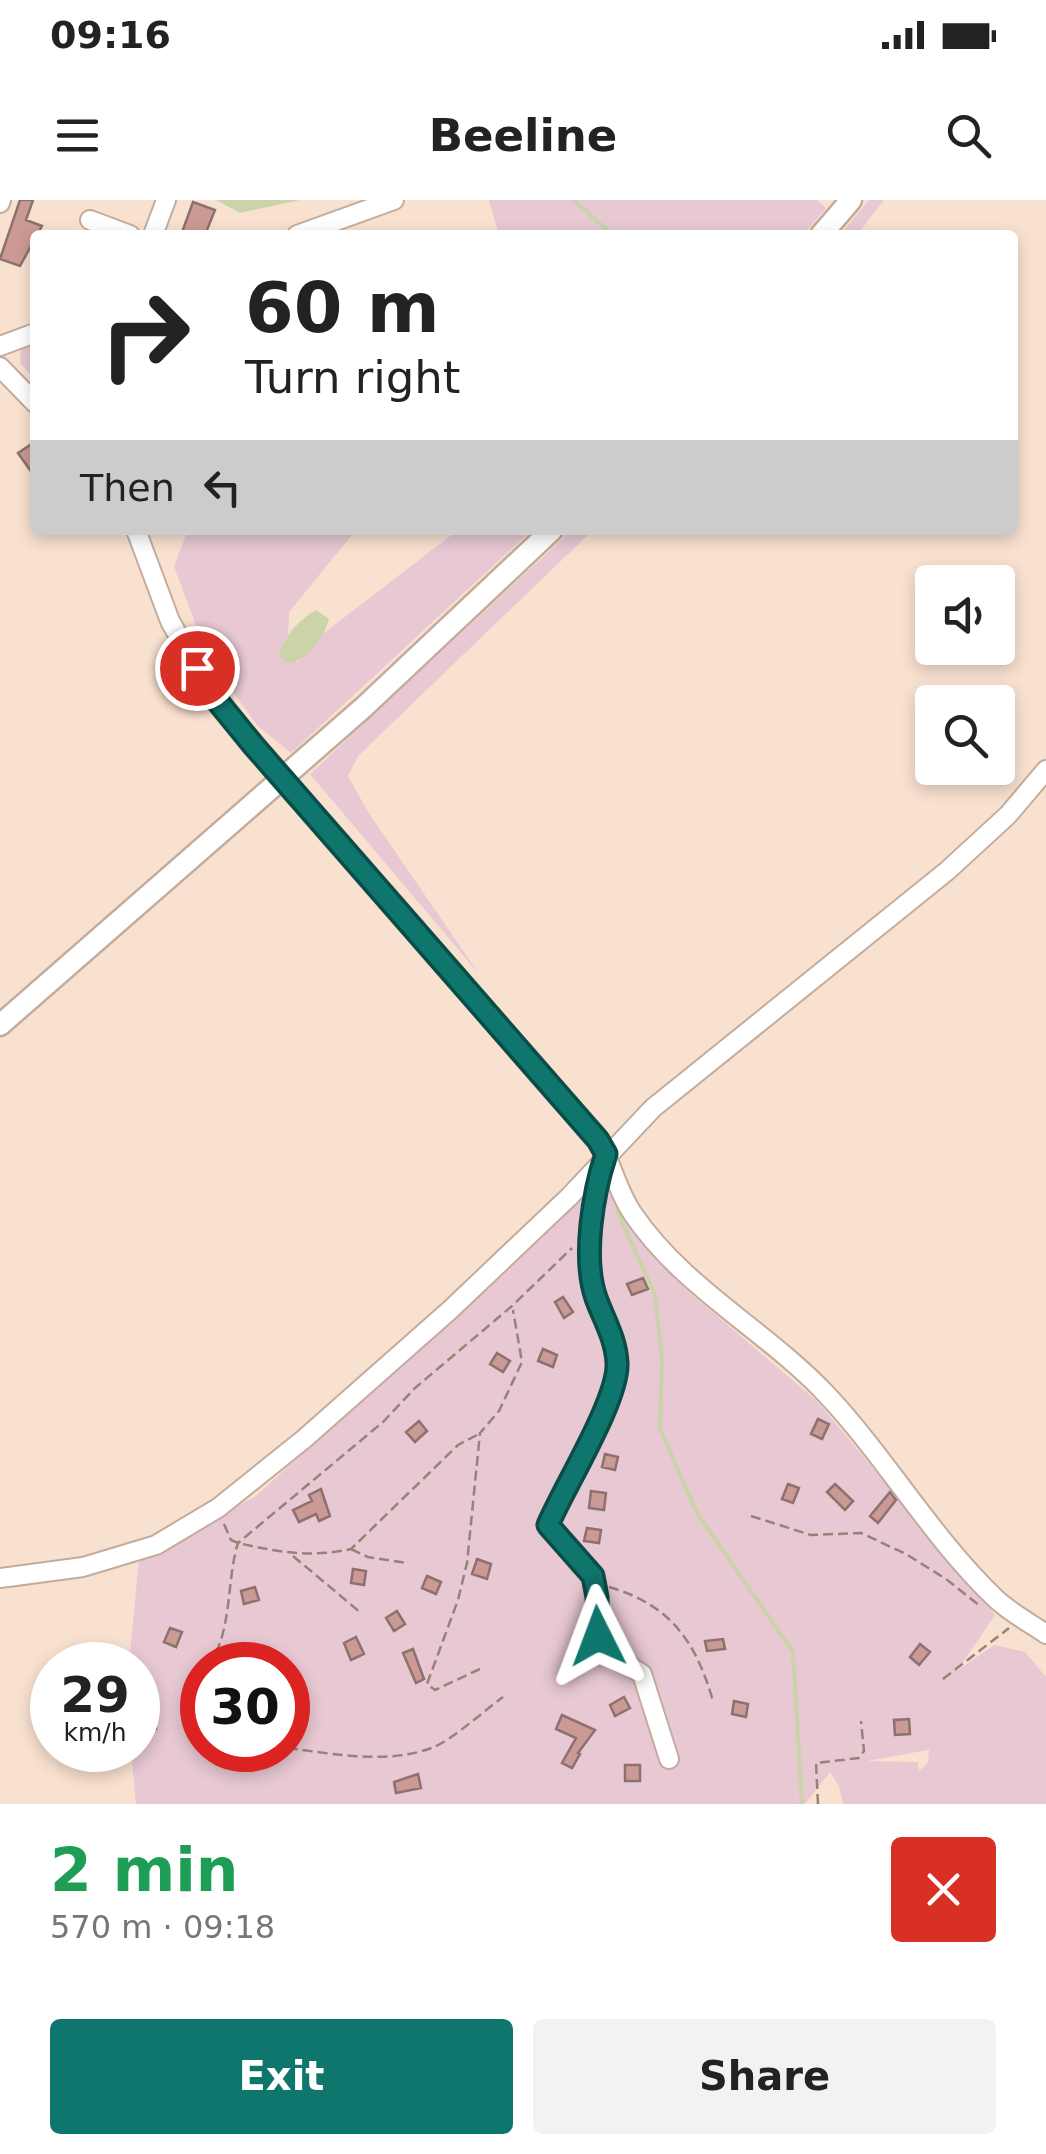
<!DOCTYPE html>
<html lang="en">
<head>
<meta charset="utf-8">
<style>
	:root { --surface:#fff; --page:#f2f2f2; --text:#222; --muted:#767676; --accent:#0f766e }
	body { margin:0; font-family:"DejaVu Sans",sans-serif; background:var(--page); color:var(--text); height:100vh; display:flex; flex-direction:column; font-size:38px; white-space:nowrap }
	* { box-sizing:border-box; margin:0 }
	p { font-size:32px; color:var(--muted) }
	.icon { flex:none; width:55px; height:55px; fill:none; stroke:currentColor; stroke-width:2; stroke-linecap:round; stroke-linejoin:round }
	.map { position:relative; height:1604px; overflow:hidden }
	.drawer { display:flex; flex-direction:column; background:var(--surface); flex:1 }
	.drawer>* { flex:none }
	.hud { position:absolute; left:30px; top:30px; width:988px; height:305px; border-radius:10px; box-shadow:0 5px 15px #0003; background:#fff; color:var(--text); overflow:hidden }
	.fabs { position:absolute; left:915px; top:365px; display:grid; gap:20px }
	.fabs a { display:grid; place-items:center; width:100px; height:100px; border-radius:10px; background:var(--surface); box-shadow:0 5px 15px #0003; font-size:50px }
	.speed { position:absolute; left:30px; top:1442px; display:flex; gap:20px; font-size:50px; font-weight:700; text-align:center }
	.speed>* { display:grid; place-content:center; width:130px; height:130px; border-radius:50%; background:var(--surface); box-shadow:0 5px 15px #0003; line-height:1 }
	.speed small { font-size:25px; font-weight:400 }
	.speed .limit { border:15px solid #d22; background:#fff; color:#111 }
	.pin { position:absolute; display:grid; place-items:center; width:85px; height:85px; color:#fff; margin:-42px; border:5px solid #fff; border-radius:50%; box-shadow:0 2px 10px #0007 }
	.me { position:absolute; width:110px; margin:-55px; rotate:357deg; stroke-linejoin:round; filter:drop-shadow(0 0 8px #0008) }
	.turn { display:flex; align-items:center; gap:35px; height:210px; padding:0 50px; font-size:45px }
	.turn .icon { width:130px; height:130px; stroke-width:2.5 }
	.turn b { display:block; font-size:70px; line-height:85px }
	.then { display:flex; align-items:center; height:95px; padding:0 50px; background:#0003; gap:20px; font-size:38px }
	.round { display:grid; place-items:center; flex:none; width:105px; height:105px; border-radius:10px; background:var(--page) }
	.overview { display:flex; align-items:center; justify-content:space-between; height:170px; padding:0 50px }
	h1 { font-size:60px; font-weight:800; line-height:75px; color:#1e9e55 }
	.action { display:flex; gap:20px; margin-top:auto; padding:20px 50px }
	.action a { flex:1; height:115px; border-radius:10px; background:var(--accent); color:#fff; font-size:40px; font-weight:800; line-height:115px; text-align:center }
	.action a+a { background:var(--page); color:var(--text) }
	.status { display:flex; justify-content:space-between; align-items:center; height:70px; padding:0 50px; background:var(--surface); direction:ltr }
	.status svg { height:28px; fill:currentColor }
	header { display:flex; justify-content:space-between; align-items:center; height:130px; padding:0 50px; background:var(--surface); font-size:45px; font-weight:800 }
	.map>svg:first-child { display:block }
	.green { fill:#e7c8d3; fill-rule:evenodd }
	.water { fill:#cad4a8 }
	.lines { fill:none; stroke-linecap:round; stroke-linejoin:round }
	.stream { stroke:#cad4a8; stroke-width:4 }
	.building { fill:#cc9a95; stroke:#8c716e; stroke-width:2.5 }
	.minor-casing { stroke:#c3ac9c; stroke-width:22 }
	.major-casing { stroke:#c3ac9c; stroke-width:25 }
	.path { stroke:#948377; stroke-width:2.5; stroke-dasharray:10 5; stroke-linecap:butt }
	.minor { stroke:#fff; stroke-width:18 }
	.major { stroke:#fff; stroke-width:20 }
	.minor-bridge-casing { stroke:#c3ac9c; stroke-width:22; stroke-linecap:butt }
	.minor-bridge { stroke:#fff; stroke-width:18 }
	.route-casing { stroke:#0a4d48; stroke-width:25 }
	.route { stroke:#0f766e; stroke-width:18 }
</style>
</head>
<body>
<div class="status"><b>09:16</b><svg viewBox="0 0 49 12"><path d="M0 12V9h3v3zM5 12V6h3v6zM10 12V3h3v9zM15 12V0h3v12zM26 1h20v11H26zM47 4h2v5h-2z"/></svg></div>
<header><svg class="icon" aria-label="menu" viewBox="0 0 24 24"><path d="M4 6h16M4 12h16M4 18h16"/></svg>Beeline<svg class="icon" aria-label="search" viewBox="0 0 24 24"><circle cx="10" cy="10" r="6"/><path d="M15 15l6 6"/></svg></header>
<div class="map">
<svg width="1046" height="1604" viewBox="0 0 1046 1604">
	<rect width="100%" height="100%" fill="#f9e1d0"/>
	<!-- green -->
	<path class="green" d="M489 0H817L826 8 803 35H499Z
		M869 0H884L857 35H840Z
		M35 143V180L20 163 21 149Z
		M188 330H356L289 412 288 435 283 442 298 462 324 433 458 330H532L291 553 258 526 208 458 174 366Z
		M572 330H593L358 556 348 576 368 612 479 774 310 574Z
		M599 981 683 1087 817 1201 995 1415 957 1471 994 1445 1025 1452 1046 1477V1604H843L839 1586 830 1572 805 1604H136L131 1550H138V1465H129L139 1358 256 1296ZM202 1465H288V1550H202ZM929 1547 928 1562 919 1571 918 1562 867 1561 928 1550Z"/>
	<!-- water -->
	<path class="water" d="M216 0H300L240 13Z
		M316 410 329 419C325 437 306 463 287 463L279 455C283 437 299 420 316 410Z"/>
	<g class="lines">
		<!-- stream -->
		<path class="stream" d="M574 0 612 35
			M622 1008 617 1011 655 1095 662 1159 660 1229 697 1313 793 1452 802 1604"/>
	</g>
	<!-- building -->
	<path class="building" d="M20 0H33L26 20 42 26 20 66 0 59Z
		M193 2 215 10 205 35H181Z
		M30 245 35 253V277L18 253Z
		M643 1078 648 1089 632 1095 627 1084Z
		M563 1097 573 1112 564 1118 555 1102Z
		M543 1149 557 1155 553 1167 538 1161Z
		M497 1153 510 1161 503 1172 490 1164Z
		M818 1219 829 1224 822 1239 811 1234Z
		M419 1221 427 1231 415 1242 406 1232Z
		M605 1254 618 1257 615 1270 602 1267Z
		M788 1284 799 1288 793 1303 782 1299Z
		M835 1284 853 1301 845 1310 827 1292Z
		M321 1289 330 1316 319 1321 316 1314 299 1322 293 1310 312 1301 309 1295Z
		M591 1291 606 1293 604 1310 589 1308Z
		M890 1292 896 1300 878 1323 870 1316Z
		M587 1328 601 1330 599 1343 584 1341Z
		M477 1359 491 1364 487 1379 472 1374Z
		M353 1369 366 1371 364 1385 351 1383Z
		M427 1376 441 1382 436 1394 422 1388Z
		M255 1387 259 1400 244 1404 241 1391Z
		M397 1411 405 1424 394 1431 386 1418Z
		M170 1428 182 1432 176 1447 164 1442Z
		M356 1437 364 1454 351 1460 344 1443Z
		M723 1439 725 1449 707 1451 705 1441Z
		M920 1444 930 1452 919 1465 910 1457Z
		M413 1449 424 1479 416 1483 403 1453Z
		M624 1497 630 1508 615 1516 610 1505Z
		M734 1501 748 1504 746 1517 732 1514Z
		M155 1515 156 1529H138V1516Z
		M562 1515 595 1530 578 1553 580 1554 572 1568 562 1563 576 1538 556 1529Z
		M909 1519 910 1534 895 1535 894 1520Z
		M625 1565H640V1581H625Z
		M418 1574 421 1588 396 1593 394 1582Z"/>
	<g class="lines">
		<!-- minor casing -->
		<g class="minor-casing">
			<path id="minor" d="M0 3 1 0
				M90 20 130 35
				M153 35 166 0
				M297 35 394 0
				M0 146 35 133
				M0 167 35 203
				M136 330 170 421 210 492 254 546
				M327 629 598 939C612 963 617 991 633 1014 683 1088 767 1131 827 1195 887 1259 932 1338 996 1399 1011 1413 1030 1423 1046 1434
				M603 964C591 999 584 1060 595 1095 602 1119 620 1142 617 1169 613 1211 566 1282 548 1325L593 1376 597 1397V1436L602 1448 642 1474 669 1559
				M0 1378 83 1367 156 1345 218 1308 304 1239 450 1110 569 997 653 908 947 671 1008 615 1046 570"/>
		</g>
		<!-- major casing -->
		<g class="major-casing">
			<path id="major" d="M821 35 851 0
				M0 825 364 507 552 330"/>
		</g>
		<!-- path -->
		<path class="path" d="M751 1316 811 1335 861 1333 906 1354 946 1379 980 1406
			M224 1324 231 1340 238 1343C278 1352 311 1358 351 1349L458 1245 477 1235
			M351 1349 368 1357 407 1363
			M293 1356 361 1413
			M609 1387C671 1405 696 1442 713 1501
			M208 1465C233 1433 226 1381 238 1343L383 1222 415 1188 512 1106 572 1048
			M480 1469 435 1490 427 1484 458 1400 467 1363 480 1233 499 1211 522 1162 513 1110
			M202 1472 191 1487 189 1509 202 1525
			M943 1479 1009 1428
			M288 1548C334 1554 389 1565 434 1547 453 1539 485 1510 503 1497
			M818 1604 816 1563 859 1558 864 1551 861 1521"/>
		<!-- minor -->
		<use href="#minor" class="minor"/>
		<!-- major -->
		<use href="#major" class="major"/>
		<!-- minor-bridge casing -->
		<g class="minor-bridge-casing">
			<path id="minor-bridge" d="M254 546 327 629"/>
		</g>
		<!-- minor-bridge -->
		<use href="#minor-bridge" class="minor-bridge"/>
	</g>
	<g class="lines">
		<!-- route casing -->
		<g class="route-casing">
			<path id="route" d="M197 468 210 492 254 546 598 940 606 954C593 993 582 1058 596 1098 604 1120 616 1139 617 1163 619 1199 564 1287 548 1325L593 1376 597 1397 598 1436"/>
		</g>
		<!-- route -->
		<use href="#route" class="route"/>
	</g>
</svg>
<div class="fabs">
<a><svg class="icon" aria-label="sound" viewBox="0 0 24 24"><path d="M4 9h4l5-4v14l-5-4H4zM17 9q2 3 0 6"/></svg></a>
<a><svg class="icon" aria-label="search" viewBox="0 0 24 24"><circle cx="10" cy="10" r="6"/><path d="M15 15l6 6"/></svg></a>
</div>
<div class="speed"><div>29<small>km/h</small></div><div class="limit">30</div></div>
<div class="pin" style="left:197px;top:468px;background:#d93025"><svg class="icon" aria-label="arrive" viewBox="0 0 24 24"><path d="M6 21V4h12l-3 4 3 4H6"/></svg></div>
<svg class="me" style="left:598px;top:1436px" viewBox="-20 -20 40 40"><path d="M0-17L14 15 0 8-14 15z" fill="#0f766e" stroke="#fff" stroke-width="4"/></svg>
<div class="hud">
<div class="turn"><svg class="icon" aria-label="right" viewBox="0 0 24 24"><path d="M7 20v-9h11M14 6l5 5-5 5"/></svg><div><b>60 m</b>Turn right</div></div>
<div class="then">Then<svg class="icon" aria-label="left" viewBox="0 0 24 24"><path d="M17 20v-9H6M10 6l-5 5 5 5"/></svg></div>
</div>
</div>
<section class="drawer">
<div class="overview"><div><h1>2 min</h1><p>570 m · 09:18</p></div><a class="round" style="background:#d93025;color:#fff"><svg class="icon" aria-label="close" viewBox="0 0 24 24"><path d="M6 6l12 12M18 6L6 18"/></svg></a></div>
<div class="action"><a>Exit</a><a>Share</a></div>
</section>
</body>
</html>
